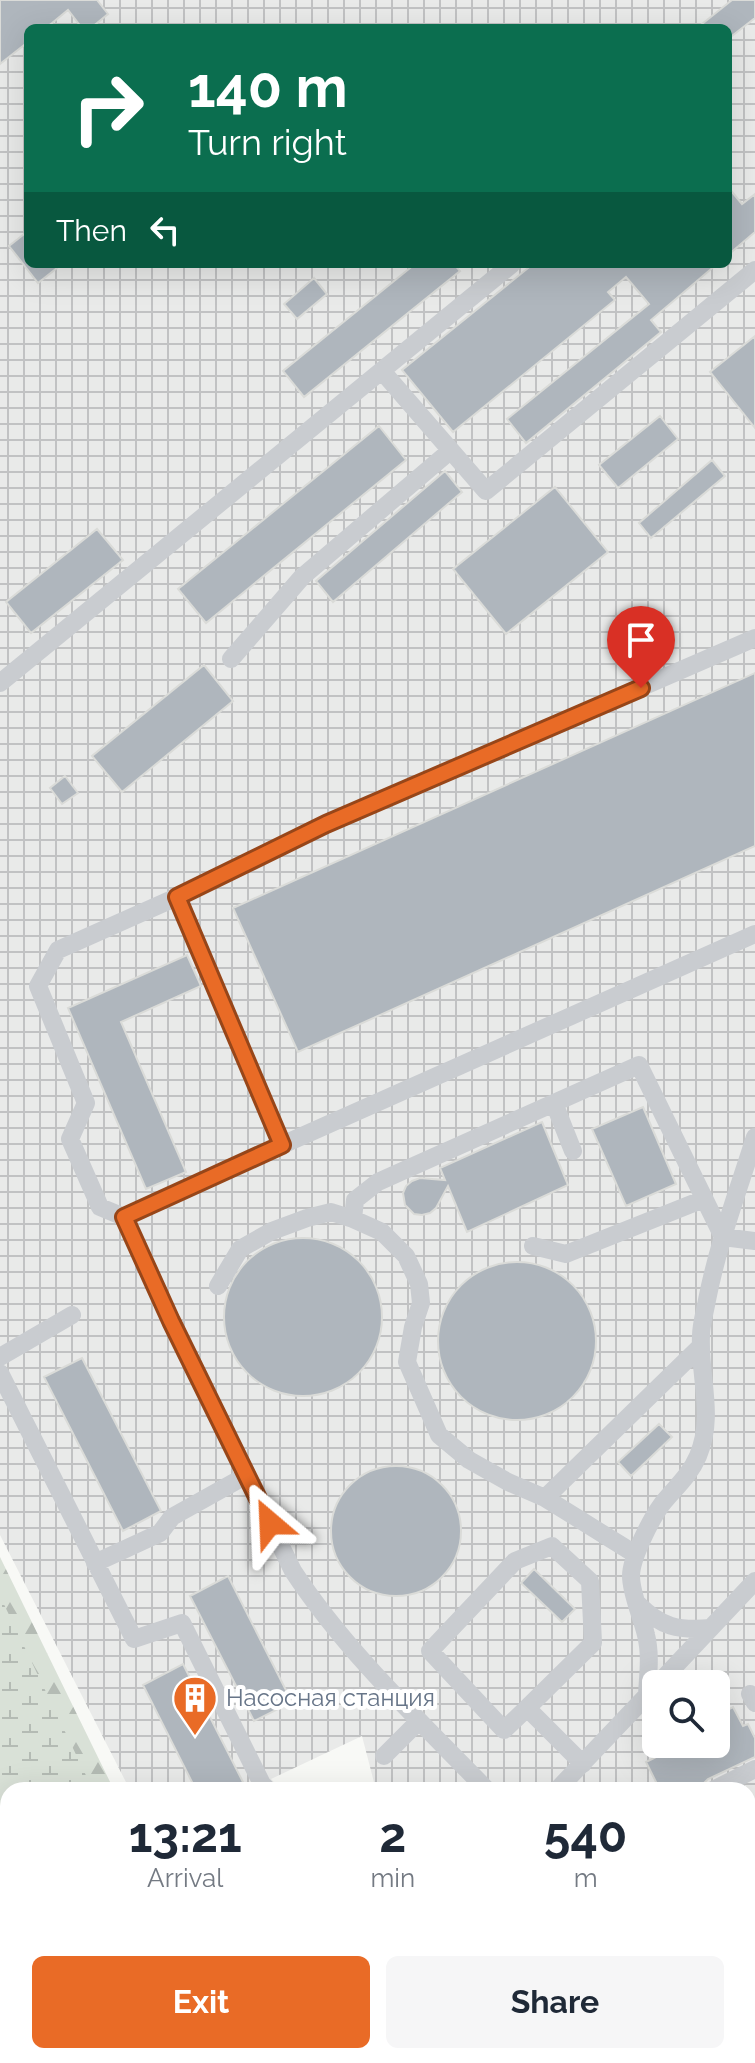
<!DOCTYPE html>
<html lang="en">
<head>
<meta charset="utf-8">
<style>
	:root { --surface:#fff; --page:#f6f6f7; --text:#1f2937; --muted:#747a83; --accent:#e96b26 }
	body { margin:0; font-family:Raleway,sans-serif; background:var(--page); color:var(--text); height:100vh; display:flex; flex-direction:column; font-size:30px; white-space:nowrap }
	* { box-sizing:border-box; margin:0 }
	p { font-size:26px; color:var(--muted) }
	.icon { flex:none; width:44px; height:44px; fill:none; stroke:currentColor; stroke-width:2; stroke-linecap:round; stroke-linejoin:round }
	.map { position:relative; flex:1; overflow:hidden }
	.drawer { position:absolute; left:0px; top:1782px; width:756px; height:282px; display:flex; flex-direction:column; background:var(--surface); border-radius:24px 24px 0 0; box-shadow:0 8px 32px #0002 }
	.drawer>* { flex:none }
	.guide { position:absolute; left:24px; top:24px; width:708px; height:244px; border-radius:12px; box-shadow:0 8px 32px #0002; background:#0b6e4f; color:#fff; overflow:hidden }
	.controls { position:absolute; left:642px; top:1670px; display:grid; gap:16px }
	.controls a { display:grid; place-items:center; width:88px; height:88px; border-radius:12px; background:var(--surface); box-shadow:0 8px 32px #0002; font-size:40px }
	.pin { position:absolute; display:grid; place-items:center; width:68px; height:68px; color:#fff; margin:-82px -34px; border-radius:50% 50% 50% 0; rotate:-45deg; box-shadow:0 0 8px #0007 }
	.pin .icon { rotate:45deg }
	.me { position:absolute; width:88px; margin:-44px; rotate:334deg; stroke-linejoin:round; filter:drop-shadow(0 0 6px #0008) }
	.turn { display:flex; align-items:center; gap:28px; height:168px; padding:0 32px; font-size:36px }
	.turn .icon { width:104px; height:104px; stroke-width:2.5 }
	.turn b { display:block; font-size:56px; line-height:68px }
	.then { display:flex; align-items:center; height:76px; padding:0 32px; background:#0003; gap:16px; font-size:30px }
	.eta { display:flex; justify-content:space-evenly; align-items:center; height:136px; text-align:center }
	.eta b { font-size:48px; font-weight:700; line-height:56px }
	.cta { display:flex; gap:16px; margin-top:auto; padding:16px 32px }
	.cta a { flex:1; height:92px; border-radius:12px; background:var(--accent); color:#fff; font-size:32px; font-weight:700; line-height:92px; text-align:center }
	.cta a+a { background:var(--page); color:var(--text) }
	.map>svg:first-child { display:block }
	.industrial { fill:url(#industrial-grid); fill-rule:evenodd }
	.forest { fill:url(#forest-firs) }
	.wetland { fill:url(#wetland-marsh) }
	.building { fill:#afb6bd; stroke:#dadbd8; stroke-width:2 }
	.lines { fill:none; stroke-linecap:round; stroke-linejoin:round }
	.path { stroke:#c0c2c5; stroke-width:3; stroke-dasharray:4 4; stroke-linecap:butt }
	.minor { stroke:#c9ccd0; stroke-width:18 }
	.route-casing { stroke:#974619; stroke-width:20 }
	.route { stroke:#e96b26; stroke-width:14 }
	.labels { text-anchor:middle; stroke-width:8; stroke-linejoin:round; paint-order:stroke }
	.poi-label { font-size:24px; fill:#677588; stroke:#fff; text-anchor:start }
</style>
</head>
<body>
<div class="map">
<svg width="755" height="2063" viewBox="0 0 755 2063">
	<defs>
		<pattern id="industrial-grid" width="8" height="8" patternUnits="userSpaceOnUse" patternTransform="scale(2)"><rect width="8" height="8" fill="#e9eae9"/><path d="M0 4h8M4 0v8" fill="none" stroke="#c1c2c3"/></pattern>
		<pattern id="forest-firs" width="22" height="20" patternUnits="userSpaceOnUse" patternTransform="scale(2)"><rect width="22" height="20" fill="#d9e1d7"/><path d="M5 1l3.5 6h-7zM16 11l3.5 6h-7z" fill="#b4bbb4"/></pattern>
		<pattern id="wetland-marsh" width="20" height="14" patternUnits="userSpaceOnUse" patternTransform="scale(2)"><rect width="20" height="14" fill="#d9e1d7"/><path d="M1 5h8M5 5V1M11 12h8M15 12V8" fill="none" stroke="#b4bbb4"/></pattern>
	</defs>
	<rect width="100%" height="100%" fill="#f8f9f6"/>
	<!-- industrial -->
	<path class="industrial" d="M0 0H755V1920L748 1926V1790H376L362 1736 271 1779 281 1790H130L0 1535ZM28 28H728V264H28ZM656 1684H716V1744H656Z"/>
	<!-- forest -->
	<path class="forest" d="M0 1557 114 1790H8L0 1804Z"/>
	<!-- wetland -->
	<path class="wetland" d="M0 1596 93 1790H8V2056H207L205 2063H0Z"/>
	<!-- building -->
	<path class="building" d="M0 0H97L108 14 91 28H82L68 10 46 28H28V42L0 64Z
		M732 0H755V18L728 39V28H697Z
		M728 187 742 204 755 194V232L728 255Z
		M28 231V264H62L38 283 9 246Z
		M415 264H454L460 271 304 397 283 371Z
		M533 264H717L651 320 661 332 526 443 507 419 649 304 626 277 608 292 615 300 453 432 402 370Z
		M314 278 327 294 297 319 284 304Z
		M755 336V428L710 372Z
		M660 416 678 439 618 488 599 465Z
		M379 426 406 460 206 623 178 589Z
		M712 460 725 476 651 538 639 523Z
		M445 471 462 492 333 602 316 581Z
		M555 487 608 552 506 634 453 569Z
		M97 529 123 560 31 633 6 602Z
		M204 665 233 701 122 792 92 756Z
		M755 673V846L298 1052 233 908Z
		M65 776 78 793 62 804 50 788Z
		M187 955 201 986 121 1022 186 1172 146 1189 68 1008Z
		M643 1107 676 1184 626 1206 592 1129Z
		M542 1122 568 1185 467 1232 448 1186 436 1208 430 1213 422 1215 414 1214 405 1205 403 1193 406 1186 412 1181 420 1178 445 1180 440 1168Z
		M224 1317a79 79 0 1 1 158 0a79 79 0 1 1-158 0Z
		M438 1341a79 79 0 1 1 158 0a79 79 0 1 1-158 0Z
		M82 1358 161 1511 123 1531 44 1377Z
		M659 1424 672 1437 631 1476 618 1462Z
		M331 1531a65 65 0 1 1 130 0a65 65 0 1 1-130 0Z
		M534 1569 575 1609 562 1622 521 1583Z
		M228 1576 292 1702 254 1721 190 1596Z
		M183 1664 247 1790H196L143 1685Z
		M733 1707 743 1726 748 1724 755 1738V1757L708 1779 703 1784 691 1790H660L646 1762 668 1751 664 1744H716V1716Z"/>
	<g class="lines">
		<!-- path -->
		<path class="path" d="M328 2063 335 2056
			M430 2063 433 2056"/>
		<!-- minor -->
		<path class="minor" d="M382 371 486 491 755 270
			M231 659 302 577 450 451
			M0 683 512 264
			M554 1103 573 1151
			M282 1145 755 934
			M124 1217 282 1145 177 897
			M353 1219 355 1200 378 1182 639 1065 723 1237 755 1241
			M533 1246 566 1254 704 1199
			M218 1286 240 1249 272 1231 307 1218 331 1212 353 1219 382 1232 406 1256 419 1284 421 1303 413 1327 407 1362 439 1435 469 1460 508 1482 545 1498 635 1554
			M0 1357 72 1315
			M0 1373 134 1639 182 1623 262 1784 268 1790
			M545 1498 701 1346
			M95 1563 160 1533 172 1517 247 1475
			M638 1604C661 1627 678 1631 711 1628
			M658 1684 755 1581
			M750 1694 755 1703
			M647 1695C648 1675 651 1655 646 1635 642 1617 631 1594 631 1576 631 1558 651 1519 662 1504 675 1488 690 1475 698 1456 715 1415 699 1378 701 1336 701 1324 705 1312 707 1300 718 1244 738 1191 755 1137
			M527 1708 504 1730 430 1651 515 1561 552 1546 590 1581 593 1643 527 1708 583 1764
			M384 1756 419 1721
			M487 1790C419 1720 347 1653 293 1571L171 1321 124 1217 100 1207 70 1139 86 1103 38 986 58 950 177 897 326 824 755 638
			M557 1790 654 1688
			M713 1790 755 1769
			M748 1903 755 1897
			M234 2063 241 2056
			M290 2063 297 2056"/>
	</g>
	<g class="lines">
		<!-- route casing -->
		<g class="route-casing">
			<path id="route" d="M270 1523 171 1321 124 1217 282 1145 177 897 326 824 641 688"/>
		</g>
		<!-- route -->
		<use href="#route" class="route"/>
	</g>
	<!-- icons -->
	<defs>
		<g id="building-pin" transform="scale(2.3)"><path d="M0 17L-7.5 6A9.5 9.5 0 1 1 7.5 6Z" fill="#e96b26" stroke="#fff"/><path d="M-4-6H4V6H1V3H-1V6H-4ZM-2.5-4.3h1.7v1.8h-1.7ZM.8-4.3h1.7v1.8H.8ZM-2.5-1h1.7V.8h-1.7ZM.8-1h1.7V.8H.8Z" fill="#fff"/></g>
	</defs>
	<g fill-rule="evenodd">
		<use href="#building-pin" x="195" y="1698"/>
	</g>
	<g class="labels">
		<!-- poi labels -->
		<g class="poi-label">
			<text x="226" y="1706">Насосная станция</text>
		</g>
	</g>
</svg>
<div class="controls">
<a><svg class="icon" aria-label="search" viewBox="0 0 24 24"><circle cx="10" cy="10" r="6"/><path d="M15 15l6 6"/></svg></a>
</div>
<div class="pin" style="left:641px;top:688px;background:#d93025"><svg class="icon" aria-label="arrive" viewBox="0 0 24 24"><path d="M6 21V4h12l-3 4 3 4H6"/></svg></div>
<svg class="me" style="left:270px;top:1523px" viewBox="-20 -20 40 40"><path d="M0-17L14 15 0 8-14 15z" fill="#e96b26" stroke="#fff" stroke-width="4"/></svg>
<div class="guide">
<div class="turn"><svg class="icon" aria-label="right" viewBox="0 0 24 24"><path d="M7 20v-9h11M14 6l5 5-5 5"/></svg><div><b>140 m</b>Turn right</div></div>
<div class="then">Then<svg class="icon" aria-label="left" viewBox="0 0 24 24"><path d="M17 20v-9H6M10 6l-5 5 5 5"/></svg></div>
</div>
<section class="drawer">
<div class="eta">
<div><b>13:21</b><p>Arrival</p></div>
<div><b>2</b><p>min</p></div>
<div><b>540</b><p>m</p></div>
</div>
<div class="cta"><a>Exit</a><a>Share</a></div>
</section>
</div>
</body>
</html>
